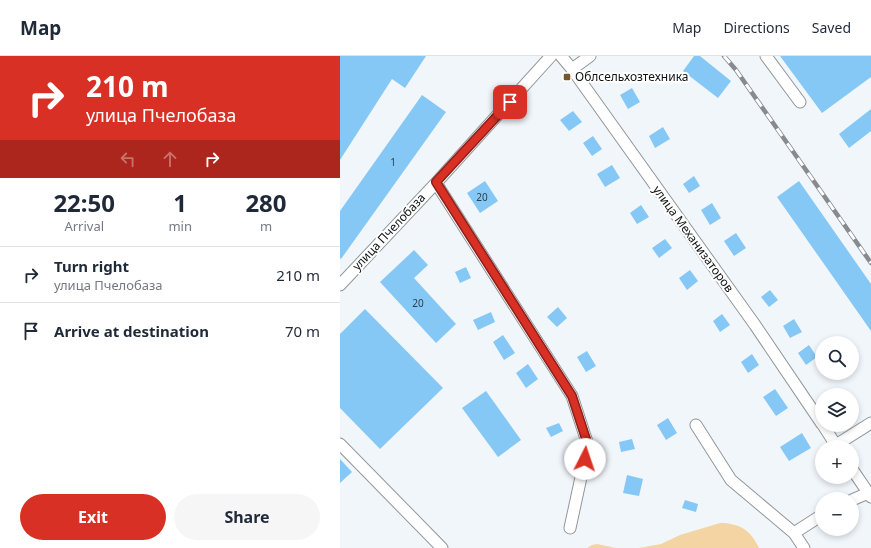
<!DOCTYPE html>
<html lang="en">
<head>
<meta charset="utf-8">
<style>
	:root { --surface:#fff; --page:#f6f6f7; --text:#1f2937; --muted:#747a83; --line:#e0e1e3; --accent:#d93025 }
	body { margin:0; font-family:"Noto Sans",sans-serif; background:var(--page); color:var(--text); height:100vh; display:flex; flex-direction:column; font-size:15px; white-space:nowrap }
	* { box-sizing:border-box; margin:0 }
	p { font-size:13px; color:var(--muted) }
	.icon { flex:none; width:22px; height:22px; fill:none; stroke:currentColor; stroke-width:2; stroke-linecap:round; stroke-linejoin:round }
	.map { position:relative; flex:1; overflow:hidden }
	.sheet { display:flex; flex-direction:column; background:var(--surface); width:340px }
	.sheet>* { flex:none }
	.banner { background:#d93025; color:#fff; overflow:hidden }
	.controls { position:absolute; left:475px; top:280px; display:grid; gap:8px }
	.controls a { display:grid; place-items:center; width:44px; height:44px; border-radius:50%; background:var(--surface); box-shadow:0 2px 6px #0003; font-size:20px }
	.pin { position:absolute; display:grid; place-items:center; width:34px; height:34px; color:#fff; margin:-17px; border-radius:8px; box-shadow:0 2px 6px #0006 }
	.me { position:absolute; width:44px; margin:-22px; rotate:4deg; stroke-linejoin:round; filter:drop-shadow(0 0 3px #0008) }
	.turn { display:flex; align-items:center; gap:14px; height:84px; padding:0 20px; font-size:18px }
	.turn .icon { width:52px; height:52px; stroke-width:2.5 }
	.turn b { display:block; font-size:28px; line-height:34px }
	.lanes { display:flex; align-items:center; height:38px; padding:0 20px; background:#0003; justify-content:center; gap:20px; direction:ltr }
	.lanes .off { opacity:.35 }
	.eta { display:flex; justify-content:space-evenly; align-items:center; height:68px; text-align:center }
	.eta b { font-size:24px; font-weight:700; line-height:28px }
	.action { display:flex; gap:8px; margin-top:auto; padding:8px 20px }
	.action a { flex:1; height:46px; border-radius:24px; background:var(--accent); color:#fff; font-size:16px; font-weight:700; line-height:46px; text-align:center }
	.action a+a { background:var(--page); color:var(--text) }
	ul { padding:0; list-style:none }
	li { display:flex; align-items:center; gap:12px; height:56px; padding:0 20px; border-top:1px solid var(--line) }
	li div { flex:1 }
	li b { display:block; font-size:15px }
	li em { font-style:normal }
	header { display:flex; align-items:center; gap:24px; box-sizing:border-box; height:56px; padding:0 20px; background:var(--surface); border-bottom:1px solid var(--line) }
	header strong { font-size:19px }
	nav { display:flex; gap:22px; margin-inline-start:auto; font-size:14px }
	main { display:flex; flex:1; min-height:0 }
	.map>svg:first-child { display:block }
	.green { fill:#f5d4a3 }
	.building { fill:#85c8f5 }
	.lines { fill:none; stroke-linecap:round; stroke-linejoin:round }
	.minor-casing { stroke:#92979b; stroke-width:13 }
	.minor { stroke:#fff; stroke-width:11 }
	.rail-casing { stroke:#878b8e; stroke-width:4.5 }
	.rail { stroke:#fff; stroke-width:3; stroke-dasharray:9; stroke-linecap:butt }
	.route-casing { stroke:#8d1f18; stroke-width:10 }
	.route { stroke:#d93025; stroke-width:7 }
	.poi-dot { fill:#74572a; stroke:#fff; stroke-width:1.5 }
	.labels { text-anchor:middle; stroke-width:4; stroke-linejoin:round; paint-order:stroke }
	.number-label { font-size:10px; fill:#2e404c }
	.poi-label { font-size:12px; fill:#111314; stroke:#fff; text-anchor:start }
	.street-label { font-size:12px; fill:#111314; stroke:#fff }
</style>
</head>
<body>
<header>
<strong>Map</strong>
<nav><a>Map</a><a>Directions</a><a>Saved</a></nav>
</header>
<main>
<section class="sheet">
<div class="banner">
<div class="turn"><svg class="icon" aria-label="right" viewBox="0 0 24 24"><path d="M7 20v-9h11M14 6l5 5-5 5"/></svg><div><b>210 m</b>улица Пчелобаза</div></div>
<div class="lanes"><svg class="icon off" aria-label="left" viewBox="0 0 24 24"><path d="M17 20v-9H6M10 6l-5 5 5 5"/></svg><svg class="icon off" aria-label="ahead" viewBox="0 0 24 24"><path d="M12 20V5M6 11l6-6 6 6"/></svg><svg class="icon" aria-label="right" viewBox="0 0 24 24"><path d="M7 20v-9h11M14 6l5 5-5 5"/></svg></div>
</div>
<div class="eta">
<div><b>22:50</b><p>Arrival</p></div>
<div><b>1</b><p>min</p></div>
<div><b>280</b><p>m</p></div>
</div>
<ul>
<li><svg class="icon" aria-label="right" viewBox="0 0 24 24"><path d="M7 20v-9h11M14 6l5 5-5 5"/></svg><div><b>Turn right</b><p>улица Пчелобаза</p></div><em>210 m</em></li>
<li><svg class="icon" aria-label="arrive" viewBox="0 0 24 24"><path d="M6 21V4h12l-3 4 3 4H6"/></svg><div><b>Arrive at destination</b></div><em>70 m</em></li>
</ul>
<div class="action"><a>Exit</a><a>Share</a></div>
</section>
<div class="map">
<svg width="531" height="492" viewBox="0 0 531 492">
	<rect width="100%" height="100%" fill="#f1f6fb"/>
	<!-- green -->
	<path class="green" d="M380 467C399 467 411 474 419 492H299L321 488 340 479Z
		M257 488 276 492H247L252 489Z"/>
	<!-- building -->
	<path class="building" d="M0 0H86L65 32 52 23 0 104Z
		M354 0H360L391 25 378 42 343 15Z
		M440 0H531V21L482 57Z
		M292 32 300 46 288 53 280 39Z
		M82 39 106 56 1 203 0 202V155Z
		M531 53V75L509 92 499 78Z
		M233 55 242 66 229 75 220 64Z
		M323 71 330 83 315 92 309 80Z
		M253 80 262 93 252 100 243 87Z
		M272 109 280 122 265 131 257 118Z
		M354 120 360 130 349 137 343 128Z
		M145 125 158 145 140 157 127 137Z
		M459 125 531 228V275L437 141Z
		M372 147 381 162 370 169 361 154Z
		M301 149 309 161 297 168 290 157Z
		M396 177 406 192 394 200 384 185Z
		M325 183 332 192 319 202 312 192Z
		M74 194 88 209 74 222 116 268 96 287 40 226Z
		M126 211 131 222 120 227 115 216Z
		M350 214 358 225 347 234 339 222Z
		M430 234 438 244 429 251 421 241Z
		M218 251 227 262 217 271 207 261Z
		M25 253 103 332 40 393 0 352V278Z
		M151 256 155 266 138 274 133 264Z
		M382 258 390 269 380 276 373 265Z
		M454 263 462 276 450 282 443 270Z
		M163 279 175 297 164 304 153 286Z
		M469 289 477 301 466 309 458 297Z
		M247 295 256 310 246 316 237 301Z
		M412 298 419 309 408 317 401 306Z
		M188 308 198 323 186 332 176 317Z
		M435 333 448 352 436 360 423 341Z
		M146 335 181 384 158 401 122 352Z
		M328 362 337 377 326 384 317 369Z
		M219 367 223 375 211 381 206 372Z
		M462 377 471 392 449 405 440 391Z
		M292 383 295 393 281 396 279 386Z
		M0 403 12 416 0 427Z
		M287 419 303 423 299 440 283 437Z
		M345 444 358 448 356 456 342 452Z"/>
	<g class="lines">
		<!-- minor casing -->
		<g class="minor-casing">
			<path id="minor" d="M221 0 232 13 415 269 482 368
				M426 0 460 46
				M232 13 250 0
				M96 127 232 340 248 389 230 472
				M0 229 96 127 211 0
				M356 369 391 424 454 477 464 492
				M483 369 497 391
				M0 388 102 492
				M496 389 531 367
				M512 413 531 441
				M512 444 528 437
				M454 477 482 459"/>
		</g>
		<!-- minor -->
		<use href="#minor" class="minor"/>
		<!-- rail casing -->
		<g class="rail-casing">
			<path id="rail" d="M384 0 396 14 531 207"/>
		</g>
		<!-- rail -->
		<use href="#rail" class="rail"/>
	</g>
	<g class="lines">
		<!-- route casing -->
		<g class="route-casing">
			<path id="route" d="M170 46 96 126 232 340 248 389 245 403"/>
		</g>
		<!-- route -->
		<use href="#route" class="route"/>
	</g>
	<!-- markers -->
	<rect class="poi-dot" x="223" y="17" width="8" height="8" rx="2"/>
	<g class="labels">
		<!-- number labels -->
		<g class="number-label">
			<text x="53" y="110">1</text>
			<text x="142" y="145">20</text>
			<text x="78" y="251">20</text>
		</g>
		<!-- poi labels -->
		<g class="poi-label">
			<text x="235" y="25">Облсельхозтехника</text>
		</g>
		<!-- street labels -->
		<g class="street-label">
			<text transform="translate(49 176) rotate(-47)" y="4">улица Пчелобаза</text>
			<text transform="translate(353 183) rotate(54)" y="4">улица Механизаторов</text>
		</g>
	</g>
</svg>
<div class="controls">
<a><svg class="icon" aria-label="search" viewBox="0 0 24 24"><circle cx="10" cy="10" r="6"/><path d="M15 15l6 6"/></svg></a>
<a><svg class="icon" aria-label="layers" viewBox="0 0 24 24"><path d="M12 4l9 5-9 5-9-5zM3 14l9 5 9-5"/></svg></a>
<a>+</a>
<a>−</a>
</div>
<div class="pin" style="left:170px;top:46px;background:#d93025"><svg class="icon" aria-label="arrive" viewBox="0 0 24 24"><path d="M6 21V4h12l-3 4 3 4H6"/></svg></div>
<svg class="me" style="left:245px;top:403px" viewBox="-20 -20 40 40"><circle r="19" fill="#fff"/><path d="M0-13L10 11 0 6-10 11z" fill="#d93025"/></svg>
</div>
</main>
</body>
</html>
